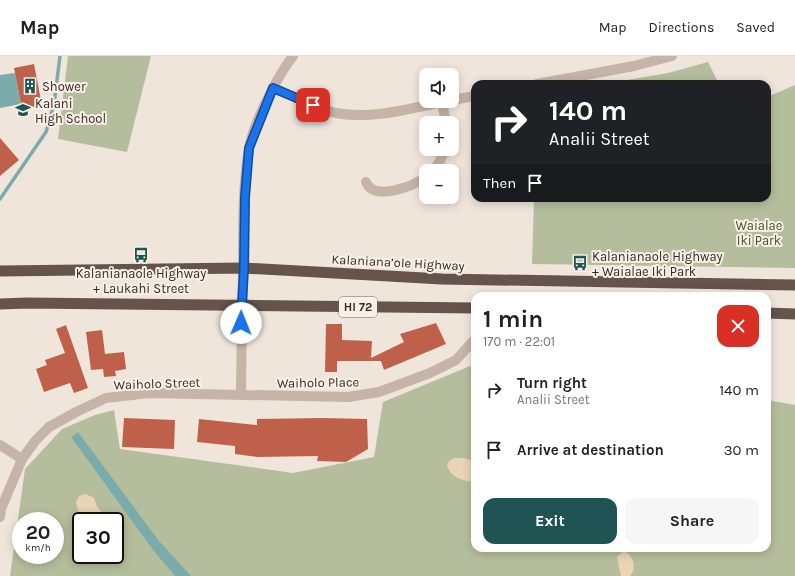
<!DOCTYPE html>
<html lang="en">
<head>
<meta charset="utf-8">
<style>
	:root { --surface:#fff; --page:#f6f6f6; --text:#222; --muted:#767676; --line:#e0e0e0; --accent:#1f5354 }
	body { margin:0; font-family:Karla,sans-serif; background:var(--page); color:var(--text); height:100vh; display:flex; flex-direction:column; font-size:15px; white-space:nowrap }
	* { box-sizing:border-box; margin:0 }
	p { font-size:13px; color:var(--muted) }
	.icon { flex:none; width:22px; height:22px; fill:none; stroke:currentColor; stroke-width:2; stroke-linecap:round; stroke-linejoin:round }
	.map { position:relative; flex:1; overflow:hidden }
	.sheet { position:absolute; left:471px; top:236px; width:300px; height:260px; display:flex; flex-direction:column; background:var(--surface); border-radius:12px; box-shadow:0 2px 10px #0003 }
	.sheet>* { flex:none }
	.top-card { position:absolute; left:471px; top:24px; width:300px; height:122px; border-radius:12px; box-shadow:0 2px 10px #0003; background:#202124; color:#fff; overflow:hidden }
	.tools { position:absolute; left:419px; top:12px; display:grid; gap:8px }
	.tools a { display:grid; place-items:center; width:40px; height:40px; border-radius:8px; background:var(--surface); box-shadow:0 2px 10px #0003; font-size:20px }
	.speed { position:absolute; left:12px; top:456px; display:flex; gap:8px; font-size:20px; font-weight:700; text-align:center }
	.speed>* { display:grid; place-content:center; width:52px; height:52px; border-radius:50%; background:var(--surface); box-shadow:0 2px 10px #0003; line-height:1 }
	.speed small { font-size:10px; font-weight:400 }
	.speed .limit { border:2px solid #111; border-radius:6px; background:#fff; color:#111 }
	.pin { position:absolute; display:grid; place-items:center; width:34px; height:34px; color:#fff; margin:-17px; border-radius:8px; box-shadow:0 2px 6px #0006 }
	.me { position:absolute; width:44px; margin:-22px; rotate:1deg; stroke-linejoin:round; filter:drop-shadow(0 0 3px #0008) }
	.turn { display:flex; align-items:center; gap:14px; height:84px; padding:0 12px; font-size:18px }
	.turn .icon { width:52px; height:52px; stroke-width:2.5 }
	.turn b { display:block; font-size:28px; line-height:34px }
	.then { display:flex; align-items:center; height:38px; padding:0 12px; background:#0003; gap:8px; font-size:15px }
	.round { display:grid; place-items:center; flex:none; width:42px; height:42px; border-radius:12px; background:var(--page) }
	.overview { display:flex; align-items:center; justify-content:space-between; height:68px; padding:0 12px }
	h1 { font-size:24px; font-weight:700; line-height:30px }
	.cta { display:flex; gap:8px; margin-top:auto; padding:8px 12px }
	.cta a { flex:1; height:46px; border-radius:12px; background:var(--accent); color:#fff; font-size:16px; font-weight:700; line-height:46px; text-align:center }
	.cta a+a { background:var(--page); color:var(--text) }
	ul { padding:0; list-style:none }
	li { display:flex; align-items:center; gap:12px; height:60px; padding:0 12px }
	li div { flex:1 }
	li b { display:block; font-size:15px }
	li em { font-style:normal }
	header { display:flex; align-items:center; gap:24px; box-sizing:border-box; height:56px; padding:0 20px; background:var(--surface); border-bottom:1px solid var(--line) }
	header strong { font-size:19px }
	nav { display:flex; gap:22px; margin-inline-start:auto; font-size:14px }
	.map>svg:first-child { display:block }
	.green { fill:#b5be9c; fill-rule:evenodd }
	.sand { fill:#ead4b3 }
	.water { fill:#7bacab }
	.lines { fill:none; stroke-linecap:round; stroke-linejoin:round }
	.stream { stroke:#7bacab; stroke-width:3.5 }
	.building { fill:#bf604a }
	.minor { stroke:#c7b4a8; stroke-width:10 }
	.tertiary { stroke:#c7b4a8; stroke-width:10 }
	.trunk { stroke:#66534c; stroke-width:11 }
	.route-casing { stroke:#114b97; stroke-width:10 }
	.route { stroke:#1a73e8; stroke-width:7 }
	.labels { text-anchor:middle; stroke-width:4; stroke-linejoin:round; paint-order:stroke }
	.shield { fill:#f8efe7; stroke:#6f6661; stroke-width:1 }
	.shield-label { font-size:12px; font-weight:bold; fill:#342b27 }
	.poi-label { font-size:13px; fill:#342b27; stroke:#f8efe7; text-anchor:start }
	.park-label { font-size:13px; fill:#46512d; stroke:#f8efe7 }
	.street-label { font-size:13px; fill:#342b27; stroke:#f8efe7 }
</style>
</head>
<body>
<header>
<strong>Map</strong>
<nav><a>Map</a><a>Directions</a><a>Saved</a></nav>
</header>
<div class="map">
<svg width="795" height="520" viewBox="0 0 795 520">
	<rect width="100%" height="100%" fill="#f0e5db"/>
	<!-- green -->
	<path class="green" d="M68 0H151L127 96 58 83Z
		M708 6 719 28H604L668 17Z
		M795 29V212L532 208 534 142H767V41Z
		M475 308V492H767V344L795 349V520H10L25 413 62 373 95 359 114 354 120 393 293 417 374 401 383 346ZM21 465H55V499H21ZM81 465H115V499H81Z"/>
	<!-- sand -->
	<path class="sand" d="M454 402H463L475 405V426C464 425 450 422 447 409L448 406Z
		M86 438 94 442 97 451 104 458 105 465H81L76 446 79 440Z
		M624 495C634 500 637 512 630 520H621L617 501Z"/>
	<!-- water -->
	<path class="water" d="M15 17 21 48 0 52V19Z
		M78 376 159 485 191 520H175L153 494 71 381Z"/>
	<g class="lines">
		<!-- stream -->
		<path class="stream" d="M0 143 46 76 54 48 60 0"/>
	</g>
	<!-- building -->
	<path class="building" d="M34 8 42 50 22 53 14 12Z
		M0 82 19 104 0 120Z
		M436 267 446 288 384 314 381 305H337V316H325L326 268H342V284L372 285 371 302 404 286 400 278Z
		M66 269 88 332 74 337 70 327 44 336 36 313 47 309 45 304 65 297 56 273Z
		M102 274 105 298 124 296 126 313 115 315 116 320 104 321 103 313 91 314 86 276Z
		M124 362 175 364 174 393 122 391Z
		M322 362 367 363 368 393 346 406 317 405 318 400 257 401 235 398V390L197 386 199 363 257 369V363Z"/>
	<g class="lines">
		<!-- minor -->
		<path class="minor" d="M537 28 634 10 672 0
			M273 32C294 40 315 52 336 57 373 64 411 52 447 45
			M452 44 475 40
			M442 46 446 67
			M433 115 440 105 445 93
			M366 126C374 146 413 130 426 121
			M241 338 242 249
			M0 389 22 403
			M0 461 1 453 22 403 36 384 49 371 78 355 106 342 149 337 348 341 379 336 430 317 456 304 475 283"/>
		<!-- tertiary -->
		<path class="tertiary" d="M242 249C245 198 240 144 249 93 253 67 277 21 293 0"/>
		<!-- trunk -->
		<path class="trunk" d="M0 215 244 212 442 223 795 229
			M0 248 27 247 475 252
			M767 257 795 258"/>
	</g>
	<g class="lines">
		<!-- route casing -->
		<g class="route-casing">
			<path id="route" d="M241 267 244 212 245 141 249 92 273 32 313 49"/>
		</g>
		<!-- route -->
		<use href="#route" class="route"/>
	</g>
	<!-- icons -->
	<defs>
		<g id="building-bare" transform="scale(1.2)"><path d="M-4-6H4V6H1V3H-1V6H-4ZM-2.5-4.3h1.7v1.8h-1.7ZM.8-4.3h1.7v1.8H.8ZM-2.5-1h1.7V.8h-1.7ZM.8-1h1.7V.8H.8Z" fill="#1f5354" stroke="#f8efe7" stroke-width="2.5" paint-order="stroke"/></g>
		<g id="school-bare" transform="scale(1.2)"><path d="M0-5L7-2L0 1L-7-2ZM-4 1L0 2.5L4 1V4Q0 6-4 4Z" fill="#1f5354" stroke="#f8efe7" stroke-width="2.5" paint-order="stroke"/></g>
		<g id="bus-bare" transform="scale(1.2)"><path d="M-5-6H5V4H4V6H2V4H-2V6H-4V4H-5ZM-3.5-4V0h7V-4ZM-3.5 1.2v1.5H-2V1.2ZM2 1.2v1.5H3.5V1.2Z" fill="#1f5354" stroke="#f8efe7" stroke-width="2.5" paint-order="stroke"/></g>
	</defs>
	<g fill-rule="evenodd">
		<use href="#building-bare" x="30" y="30"/>
		<use href="#school-bare" x="23" y="54"/>
		<use href="#bus-bare" x="141" y="199"/>
		<use href="#bus-bare" x="580" y="207"/>
	</g>
	<g class="labels">
		<!-- shield labels -->
		<rect class="shield" x="339" y="241" width="38" height="20" rx="3"/>
		<g class="shield-label">
			<text x="358" y="255">HI 72</text>
		</g>
		<!-- poi labels -->
		<g class="poi-label">
			<text x="42" y="35">Shower</text>
			<text x="35" y="52">Kalani<tspan x="35" dy="15">High School</tspan></text>
			<text x="592" y="205">Kalanianaole Highway<tspan x="592" dy="15">+ Waialae Iki Park</tspan></text>
			<text x="141" y="222" text-anchor="middle">Kalanianaole Highway<tspan x="141" dy="15">+ Laukahi Street</tspan></text>
		</g>
		<!-- park labels -->
		<g class="park-label">
			<text x="759" y="174">Waialae<tspan x="759" dy="15">Iki Park</tspan></text>
		</g>
		<!-- street labels -->
		<g class="street-label">
			<text transform="translate(398 206) rotate(3)" y="5">Kalaniana’ole Highway</text>
			<text transform="translate(318 326) rotate(-1)" y="5">Waiholo Place</text>
			<text transform="translate(157 327) rotate(-2)" y="5">Waiholo Street</text>
		</g>
	</g>
</svg>
<div class="tools">
<a><svg class="icon" aria-label="sound" viewBox="0 0 24 24"><path d="M4 9h4l5-4v14l-5-4H4zM17 9q2 3 0 6"/></svg></a>
<a>+</a>
<a>−</a>
</div>
<div class="speed"><div>20<small>km/h</small></div><div class="limit">30</div></div>
<div class="pin" style="left:313px;top:49px;background:#d93025"><svg class="icon" aria-label="arrive" viewBox="0 0 24 24"><path d="M6 21V4h12l-3 4 3 4H6"/></svg></div>
<svg class="me" style="left:241px;top:267px" viewBox="-20 -20 40 40"><circle r="19" fill="#fff"/><path d="M0-13L10 11 0 6-10 11z" fill="#1a73e8"/></svg>
<div class="top-card">
<div class="turn"><svg class="icon" aria-label="right" viewBox="0 0 24 24"><path d="M7 20v-9h11M14 6l5 5-5 5"/></svg><div><b>140 m</b>Analii Street</div></div>
<div class="then">Then<svg class="icon" aria-label="arrive" viewBox="0 0 24 24"><path d="M6 21V4h12l-3 4 3 4H6"/></svg></div>
</div>
<section class="sheet">
<div class="overview"><div><h1>1 min</h1><p>170 m · 22:01</p></div><a class="round" style="background:#d93025;color:#fff"><svg class="icon" aria-label="close" viewBox="0 0 24 24"><path d="M6 6l12 12M18 6L6 18"/></svg></a></div>
<ul>
<li><svg class="icon" aria-label="right" viewBox="0 0 24 24"><path d="M7 20v-9h11M14 6l5 5-5 5"/></svg><div><b>Turn right</b><p>Analii Street</p></div><em>140 m</em></li>
<li><svg class="icon" aria-label="arrive" viewBox="0 0 24 24"><path d="M6 21V4h12l-3 4 3 4H6"/></svg><div><b>Arrive at destination</b></div><em>30 m</em></li>
</ul>
<div class="cta"><a>Exit</a><a>Share</a></div>
</section>
</div>
</body>
</html>
